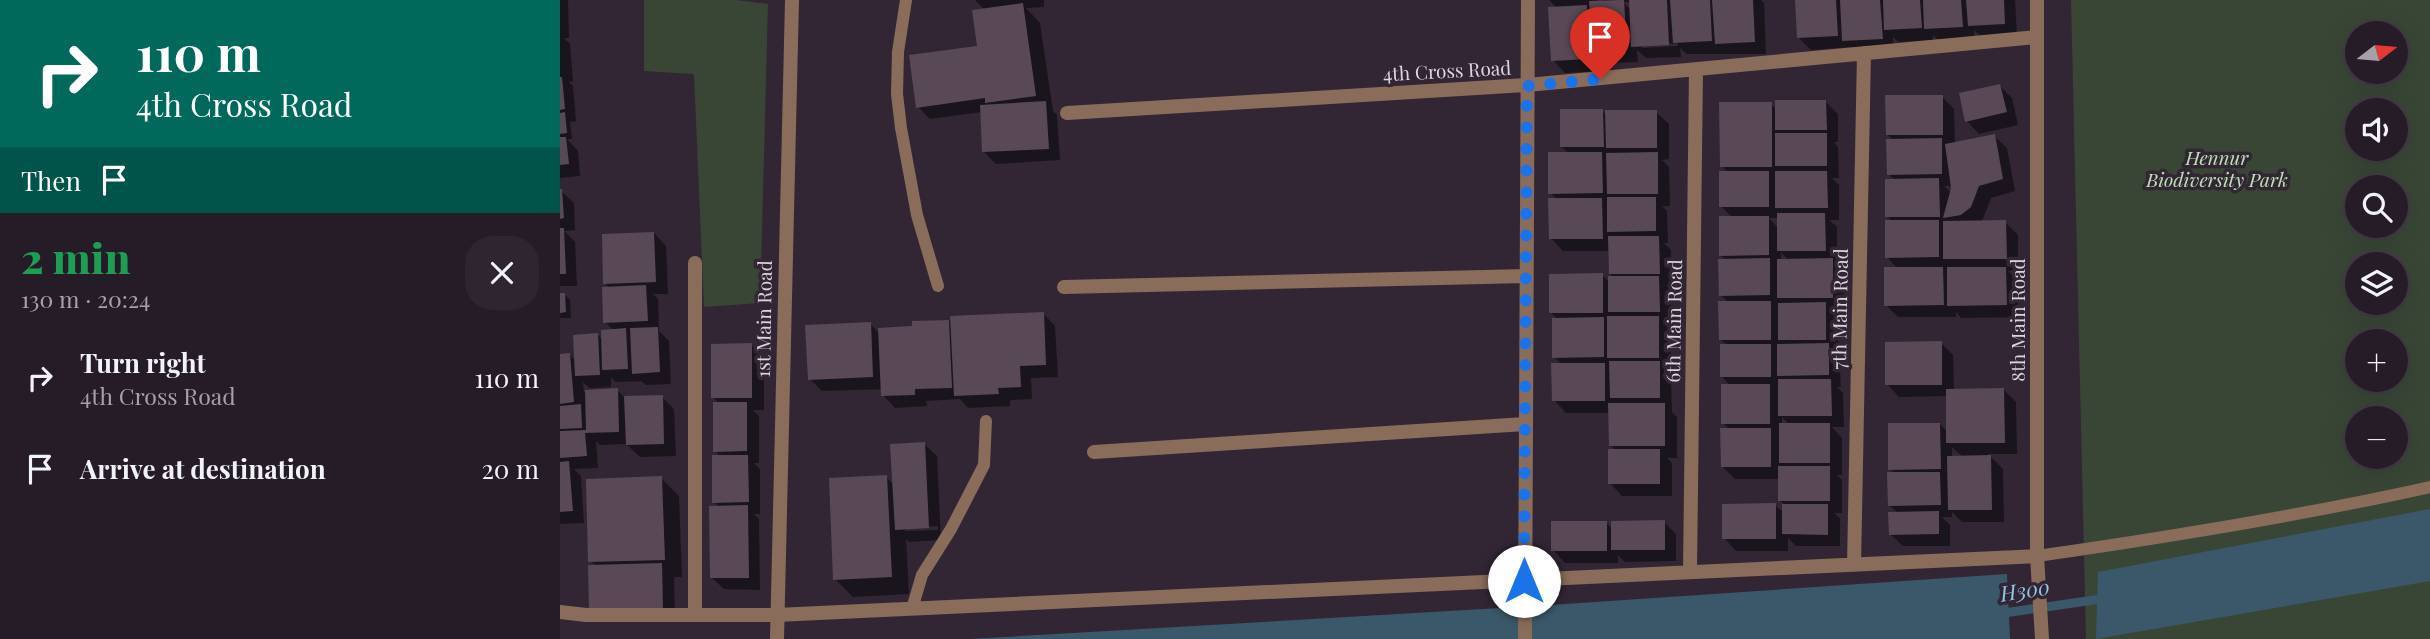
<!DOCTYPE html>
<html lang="en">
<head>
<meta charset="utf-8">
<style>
	:root { --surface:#261c28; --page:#2e2530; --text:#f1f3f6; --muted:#a4a1a8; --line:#423a45 }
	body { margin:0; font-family:"Playfair Display",serif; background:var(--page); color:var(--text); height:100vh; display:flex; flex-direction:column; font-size:26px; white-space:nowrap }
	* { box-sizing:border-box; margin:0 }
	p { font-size:23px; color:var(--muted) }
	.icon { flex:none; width:38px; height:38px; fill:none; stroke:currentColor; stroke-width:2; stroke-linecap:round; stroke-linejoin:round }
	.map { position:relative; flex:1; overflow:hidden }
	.panel { display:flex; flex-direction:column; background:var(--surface); width:560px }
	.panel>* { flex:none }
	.banner { background:#00695c; color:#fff; overflow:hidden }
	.needle { width:46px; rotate:74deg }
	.tools { position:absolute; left:1785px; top:21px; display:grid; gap:14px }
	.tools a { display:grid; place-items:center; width:63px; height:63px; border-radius:50%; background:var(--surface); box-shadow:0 7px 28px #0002,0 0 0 2px var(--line); font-size:35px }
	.pin { position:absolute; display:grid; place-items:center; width:60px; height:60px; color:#fff; margin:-72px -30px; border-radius:50% 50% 50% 0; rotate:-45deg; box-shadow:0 0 7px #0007 }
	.pin .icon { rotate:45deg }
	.me { position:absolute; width:77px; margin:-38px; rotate:0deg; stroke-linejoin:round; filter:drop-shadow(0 0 5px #0008) }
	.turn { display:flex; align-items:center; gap:24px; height:147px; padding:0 21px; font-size:32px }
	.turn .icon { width:91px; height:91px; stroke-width:2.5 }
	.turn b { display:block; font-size:49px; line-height:60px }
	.then { display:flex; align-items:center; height:66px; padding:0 21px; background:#0003; gap:14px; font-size:26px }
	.round { display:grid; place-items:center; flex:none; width:74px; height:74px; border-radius:28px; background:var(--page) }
	.head { display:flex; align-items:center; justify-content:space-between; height:119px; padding:0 21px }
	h1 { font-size:42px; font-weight:800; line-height:52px; color:#1e9e55 }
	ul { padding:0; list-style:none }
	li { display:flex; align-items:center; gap:21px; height:91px; padding:0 21px }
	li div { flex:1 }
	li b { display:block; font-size:26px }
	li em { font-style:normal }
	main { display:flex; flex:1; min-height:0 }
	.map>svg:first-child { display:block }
	.green { fill:#394636; fill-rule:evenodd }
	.water { fill:#3b586a }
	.shadow { fill:#0007; fill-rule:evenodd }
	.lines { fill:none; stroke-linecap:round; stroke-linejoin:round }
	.stream { stroke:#3b586a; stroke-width:9 }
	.building { fill:#594956 }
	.service { stroke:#8a6c5a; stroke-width:12 }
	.minor { stroke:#8a6c5a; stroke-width:14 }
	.tertiary { stroke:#8a6c5a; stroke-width:14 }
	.route { stroke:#1a73e8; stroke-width:12; stroke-dasharray:0 21.6 }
	.labels { text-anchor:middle; stroke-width:7; stroke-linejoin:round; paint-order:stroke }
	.street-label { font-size:19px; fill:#ddd5de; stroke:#322635 }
	.park-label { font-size:19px; font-style:italic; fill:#bce2b2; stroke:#322635 }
	.water-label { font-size:21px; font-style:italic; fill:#91c8eb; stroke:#322635 }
</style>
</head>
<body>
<main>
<section class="panel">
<div class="banner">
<div class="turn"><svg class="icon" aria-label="right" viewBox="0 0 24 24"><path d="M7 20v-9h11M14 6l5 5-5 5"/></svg><div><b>110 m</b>4th Cross Road</div></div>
<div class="then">Then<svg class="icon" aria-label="arrive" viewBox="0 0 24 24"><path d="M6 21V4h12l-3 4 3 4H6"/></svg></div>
</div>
<div class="head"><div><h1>2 min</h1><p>130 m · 20:24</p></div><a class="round"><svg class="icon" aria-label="close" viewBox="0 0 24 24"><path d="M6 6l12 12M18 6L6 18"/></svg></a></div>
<ul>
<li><svg class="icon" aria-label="right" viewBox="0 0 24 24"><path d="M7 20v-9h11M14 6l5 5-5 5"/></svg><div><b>Turn right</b><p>4th Cross Road</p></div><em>110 m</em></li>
<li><svg class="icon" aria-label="arrive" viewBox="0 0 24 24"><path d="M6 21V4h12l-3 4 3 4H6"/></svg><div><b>Arrive at destination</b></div><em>20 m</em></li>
</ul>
</section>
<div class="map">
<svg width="1870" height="639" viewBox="0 0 1870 639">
	<rect width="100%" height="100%" fill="#322635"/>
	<!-- green -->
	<path class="green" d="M84 0H176L208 4 200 303 144 307 134 74 84 71Z
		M1511 0H1870V639H1526ZM1797 33H1836V72H1797ZM1797 110H1836V149H1797ZM1797 187H1836V226H1797ZM1797 264H1836V303H1797ZM1797 341H1836V380H1797ZM1797 418H1836V457H1797Z"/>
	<!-- water -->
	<path class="water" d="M1870 509V581L1536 639 1538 572Z
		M1447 574 1450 639H411L976 606Z"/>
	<!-- shadow -->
	<path class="shadow" d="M0 0H8L9 38H4L10 44 13 81 9 82 13 86 16 121 10 122 12 139H7L18 151 20 176 0 178Z
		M415 0H484V7L466 8 480 23 493 111 497 115 500 160 436 164 424 152 422 112 370 119 358 107 419 47 425 10Z
		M989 0H1038V3H1044L1041 0H1201L1204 3 1206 54H1127L1120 48 1121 57 1086 58 1077 50 1078 62 1046 63 1040 57 1041 71 1005 73 993 60 997 8ZM1063 2H1071V10ZM1118 43V46L1082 48V45Z
		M1237 0H1455L1457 36 1422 38 1414 30V39L1379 41 1373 35V40L1339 42 1333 37 1334 50 1292 47 1251 50 1239 38Z
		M1439 85 1452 98 1458 125 1419 134 1407 121Z
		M1382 97 1394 109 1395 144 1434 136 1447 148 1455 191 1431 198 1423 219 1419 222H1445L1458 235V270L1448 271 1458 281V317L1401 318 1396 312V317H1338L1326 305 1338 269 1327 257 1333 222 1327 216 1335 180 1328 174 1333 140 1328 135ZM1384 186H1393L1392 193Z
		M1266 102 1278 114V142H1274L1278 147 1279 178H1272L1279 185V220H1269L1277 227V262H1274L1284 272V309L1270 310 1277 317 1281 387H1277L1283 393 1284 427H1272L1282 438V475H1277L1282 480V513H1274L1280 518V546H1236L1228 538V551H1176L1164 538 1215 505 1224 513V504L1220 500V479H1175L1162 466 1169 429 1163 423 1171 386 1162 377 1167 345 1160 339 1169 303 1161 295 1166 260 1160 255 1172 217 1161 206 1168 173 1162 166 1211 104 1217 110ZM1209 218H1218V228ZM1221 252 1229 261H1221ZM1222 417 1230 425H1222Z
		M1042 111 1047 115 1096 112 1109 124V159L1102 160 1109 167 1110 206H1102L1107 211 1108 243H1104L1111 250V285H1106L1111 290V323H1103L1111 330V370H1106L1111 375 1112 412 1117 417V458H1107L1112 463V496H1062L1050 483 1055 450 1051 446 1050 413H1006L994 400 1002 365 994 357 998 319 991 313 1042 275 1049 282 1055 278 1050 274V251H1003L991 238 997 199 990 193 1009 154 1002 147Z
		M0 190 14 203 15 230 4 231 15 242 17 286H0Z
		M94 233 106 246 108 294H93L98 299 99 331 109 341 111 384 86 385 81 381 56 382 51 377V387L29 388 23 382 24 392 57 390 65 398 102 397 114 409 116 456 80 457 66 444 40 445 36 441 38 468 14 469 21 476 24 523 0 524V356L10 355 16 361 38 335 43 341 54 331 45 322 50 289 45 283Z
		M4 294 10 300 11 318H0V295Z
		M483 313 495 326 498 377 471 378 472 399 450 400V406L408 408 400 399 366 401 367 406 335 408 323 395V389L262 391 250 379 310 324 320 334 354 328V323Z
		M1381 343 1393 355 1394 391 1444 390 1456 402 1457 454H1428L1443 469 1444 522H1402L1392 512V517H1382L1390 525V546H1343L1330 534 1338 513 1329 505 1335 474 1330 469 1380 424 1388 433 1387 396 1339 397 1327 384ZM1392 447 1403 457H1392Z
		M191 345 204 357V410H193L199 416V463H194L200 469V514H194L199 519 200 590 164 589 151 577 159 507 154 502 161 457 155 451 159 404 153 397Z
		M364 444 377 456 381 540 349 542 346 539 349 594 293 597 275 579 326 477 334 485ZM378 526V530L345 531V528Z
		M101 478 119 496 122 577H114L115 620 30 561Z
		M1104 522 1116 534V561L1065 562 1058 555V563H1005L993 550 1046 523 1053 529Z"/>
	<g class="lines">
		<!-- stream -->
		<path class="stream" d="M1437 614 1548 598"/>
	</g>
	<!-- building -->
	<path class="building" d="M1060 0H1064L1067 50 1032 52 1029 1Z
		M1069 0H1107L1109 45 1071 47Z
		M1110 0H1150L1152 41 1113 43Z
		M1152 0H1193L1195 42 1155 44Z
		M1235 0H1276L1278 36 1237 38Z
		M1280 0H1320L1323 39 1282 41Z
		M1323 0H1360L1362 28 1324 30Z
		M1363 0H1401L1403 27 1364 29Z
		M1406 0H1444L1445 24 1408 26Z
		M463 3 476 96 425 103V98L356 108 349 55 417 46 412 10Z
		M1027 5 1029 59 991 61 988 7Z
		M0 77H2L5 109 0 110Z
		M1440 84 1447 112 1405 122 1399 93Z
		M1325 95H1383V135H1326Z
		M1215 100H1266L1267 130H1215Z
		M486 101 489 149 422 152 420 105Z
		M1159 102H1212V167H1160Z
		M1000 109H1043L1044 147H1000Z
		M1045 110H1097V148H1046Z
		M5 112 7 133 0 134V113Z
		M1215 133H1267V166H1215Z
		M1435 134 1443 179 1419 186 1411 207 1401 215 1383 218 1391 188 1385 144Z
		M0 137H6L9 164 0 165Z
		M1382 138V174L1327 175 1326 139Z
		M988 152H1042L1043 193 988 194Z
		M1098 152V194H1047L1046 153Z
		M1159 171H1209V207H1159Z
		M1215 171H1267L1268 208H1215Z
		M1379 178 1380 217H1325V179Z
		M0 189H2L4 218 0 219Z
		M1047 197H1096V231L1047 232Z
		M988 198H1042L1043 239H989Z
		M1217 213H1265L1266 251H1217Z
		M1159 216H1209V255L1159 256Z
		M1325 220H1379V257L1325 258Z
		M1446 220 1447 259H1383V221Z
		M0 228H4L6 274H0Z
		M94 232 96 282 43 284 42 234Z
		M1048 236H1099L1100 274H1049Z
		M1210 258V295L1159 296 1158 259Z
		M1273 258V298H1217V259Z
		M1324 267H1383L1384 305 1324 306Z
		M1387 267H1446L1447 305 1387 306Z
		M1043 273V313H989V274Z
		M1048 276H1099L1100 312H1048Z
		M86 285 88 321 43 323 42 287Z
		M0 293H5L6 312 0 313Z
		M1158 301H1211V340H1159Z
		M1266 302V340H1218V303Z
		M484 312 486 365 460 366 461 387 438 388 439 394 394 396 390 316Z
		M1047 316H1099V358H1047Z
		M1044 317V357L992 358V318Z
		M389 320 392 388 355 389V395L321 396 318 328 352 326V321Z
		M311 322 313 377 248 380 245 325Z
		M98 327 100 372 72 374 70 328Z
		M66 328 68 369 42 370 41 330Z
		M38 333 40 375 15 376 13 335Z
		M1382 341V385H1325V342Z
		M192 343V398H151V344Z
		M1269 343V375L1217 376V344Z
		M1160 344H1211V377H1160Z
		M10 353 14 402 0 404V354Z
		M1049 361H1100V398H1050Z
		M991 363H1045V401H992Z
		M1218 379H1271L1272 416H1218Z
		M1161 384H1210V424H1161Z
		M58 388 59 432 25 433 27 456 0 458V431L26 430 25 390Z
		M1444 388 1445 443H1386V389Z
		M103 395 104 444 66 445 64 396Z
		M153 402H187V451L153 452Z
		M1048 403H1105V446H1049Z
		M21 404 22 428 0 429V406Z
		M1219 423H1270V463H1219Z
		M1328 423H1380L1381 469 1328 470Z
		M1160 428H1211V467H1161Z
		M365 442 369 528 335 530 330 444Z
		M1048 449H1100V484H1048Z
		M152 455H188L189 502 152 503Z
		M1431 455 1432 510H1388L1387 456Z
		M9 461 13 511 0 512V462Z
		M1218 466H1270V501H1218Z
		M1327 472H1380L1381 505 1328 506Z
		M327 475 332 577 273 580 269 478Z
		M102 476 105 560 28 562 26 479Z
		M1216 503V539H1162V504Z
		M1222 504H1268V535L1222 534Z
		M188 505 189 578H150L149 506Z
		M1379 511V534L1329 535 1328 512Z
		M1105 520V550H1051V521Z
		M991 521H1047V551H991Z
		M102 563 103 609 29 610 28 565Z"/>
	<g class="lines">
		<!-- service -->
		<path class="service" d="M346 0 338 52 337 94 341 128 357 215 378 286
			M1477 556C1609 537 1740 516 1870 487
			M352 609 362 575 391 529 424 465 426 421"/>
		<!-- minor -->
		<path class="minor" d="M1477 0V556L1482 639
			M507 113 967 85 1477 37
			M504 287 966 276
			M534 452 965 424
			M1294 565 1304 53
			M1130 572 1136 70
			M0 612 26 615H216L1477 556
			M135 615V263
			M965 639 968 0"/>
		<!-- tertiary -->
		<path class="tertiary" d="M217 639 232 0"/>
	</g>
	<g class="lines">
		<!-- route -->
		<path class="route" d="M964 581 967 86 1040 79"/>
	</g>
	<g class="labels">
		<!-- street labels -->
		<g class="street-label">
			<text transform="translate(887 71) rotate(-3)" y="7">4th Cross Road</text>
			<text transform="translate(1280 309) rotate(-89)" y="7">7th Main Road</text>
			<text transform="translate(204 319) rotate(-89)" y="7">1st Main Road</text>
			<text transform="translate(1458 320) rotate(-90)" y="7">8th Main Road</text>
			<text transform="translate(1114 321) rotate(-89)" y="7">6th Main Road</text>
		</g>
		<!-- park labels -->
		<g class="park-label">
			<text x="1657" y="165">Hennur<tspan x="1657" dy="22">Biodiversity Park</tspan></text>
		</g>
		<!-- water labels -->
		<g class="water-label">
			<text transform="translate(1465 591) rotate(-9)" y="7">H300</text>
		</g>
	</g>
</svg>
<div class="tools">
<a><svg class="needle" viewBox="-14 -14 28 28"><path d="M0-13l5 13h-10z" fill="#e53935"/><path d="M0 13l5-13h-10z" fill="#a4a1a8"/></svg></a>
<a><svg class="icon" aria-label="sound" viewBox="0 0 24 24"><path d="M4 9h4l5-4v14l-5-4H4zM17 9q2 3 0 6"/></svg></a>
<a><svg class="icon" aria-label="search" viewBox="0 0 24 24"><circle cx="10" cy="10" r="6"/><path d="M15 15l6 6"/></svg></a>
<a><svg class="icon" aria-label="layers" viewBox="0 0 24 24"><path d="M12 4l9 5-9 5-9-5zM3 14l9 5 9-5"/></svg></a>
<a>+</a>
<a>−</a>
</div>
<div class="pin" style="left:1040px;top:79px;background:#d93025"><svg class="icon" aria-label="arrive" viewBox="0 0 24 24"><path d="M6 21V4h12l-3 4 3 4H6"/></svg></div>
<svg class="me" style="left:964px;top:581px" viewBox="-20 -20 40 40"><circle r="19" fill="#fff"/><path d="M0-13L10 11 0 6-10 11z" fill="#1a73e8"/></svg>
</div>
</main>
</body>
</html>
